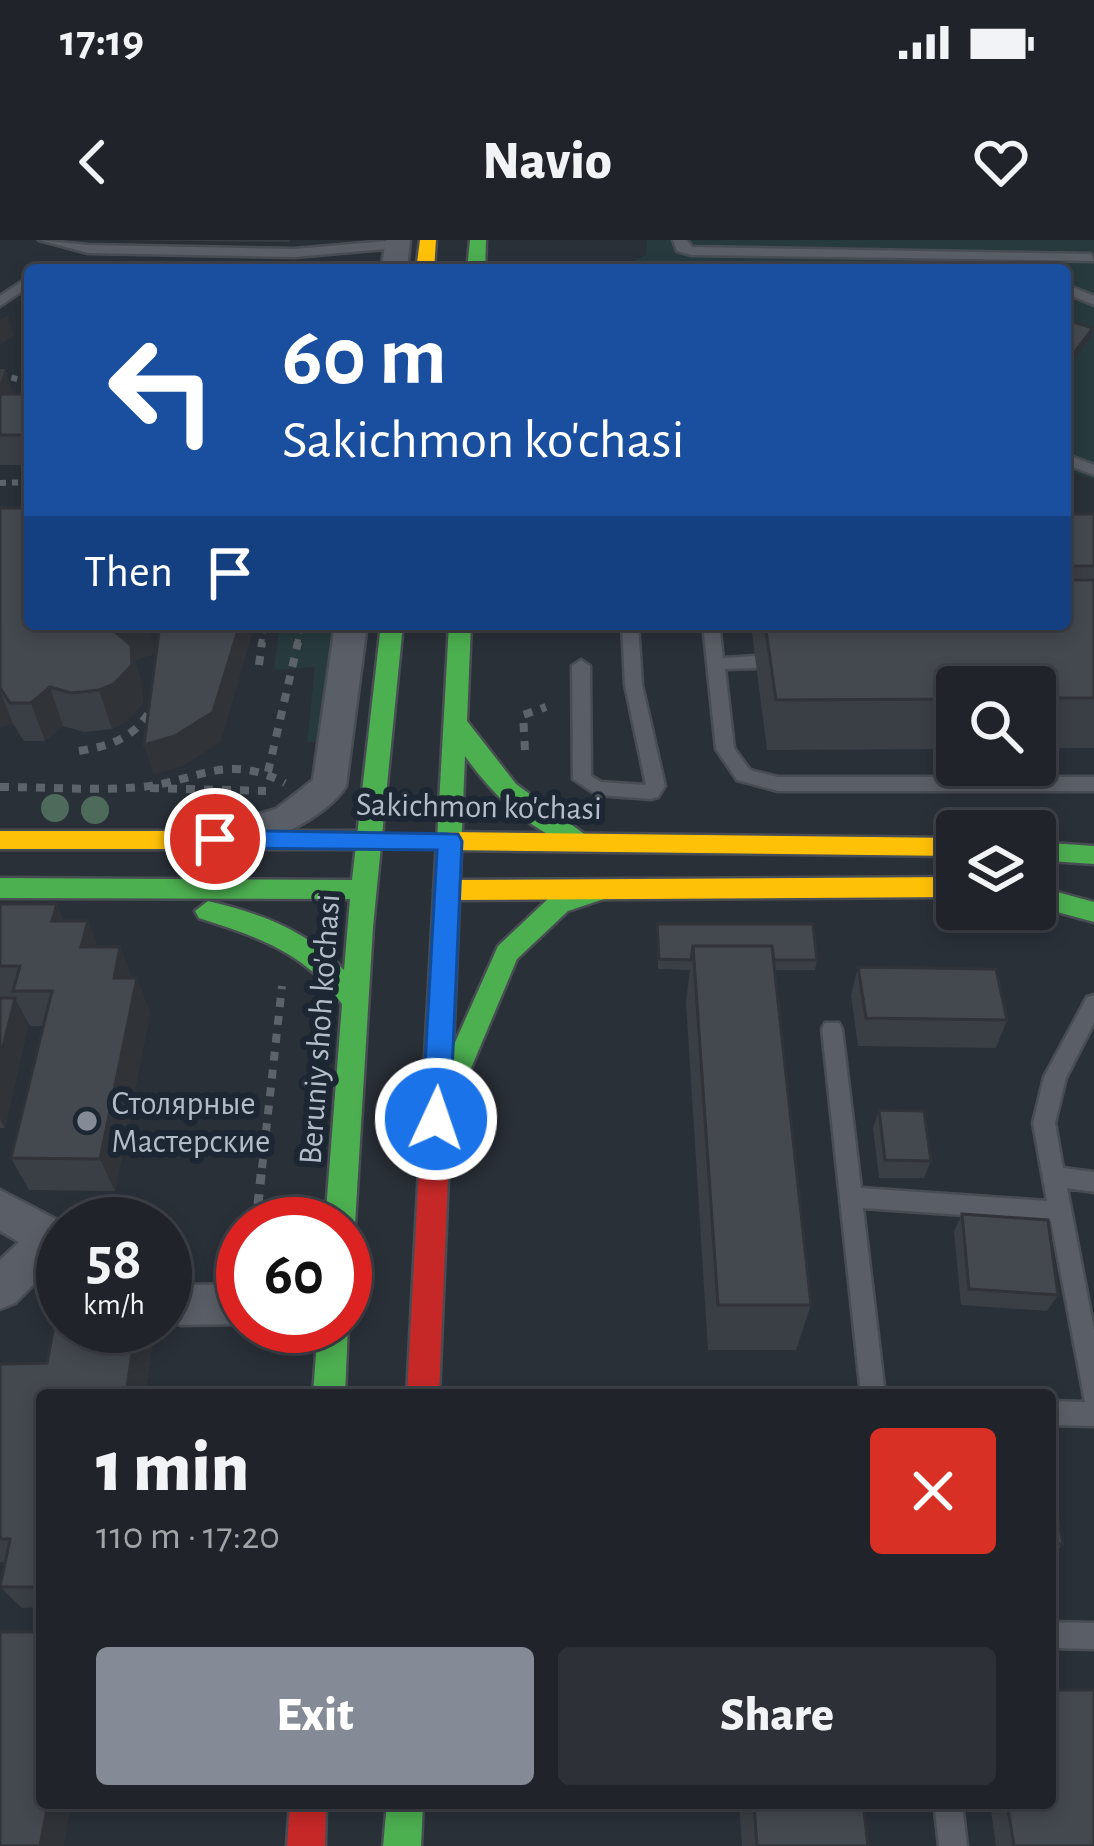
<!DOCTYPE html>
<html lang="en">
<head>
<meta charset="utf-8">
<style>
	:root { --surface:#20242a; --page:#2d3036; --text:#f1f3f6; --muted:#a2a4a8; --line:#3d4147; --accent:#848b96 }
	body { margin:0; font-family:"Alegreya Sans",sans-serif; background:var(--page); color:var(--text); height:100vh; display:flex; flex-direction:column; font-size:45px; white-space:nowrap }
	* { box-sizing:border-box; margin:0 }
	p { font-size:39px; color:var(--muted) }
	.icon { flex:none; width:66px; height:66px; fill:none; stroke:currentColor; stroke-width:2; stroke-linecap:round; stroke-linejoin:round }
	.map { position:relative; flex:1; overflow:hidden }
	.drawer { position:absolute; left:36px; top:1149px; width:1020px; height:420px; display:flex; flex-direction:column; background:var(--surface); border-radius:12px; box-shadow:0 6px 18px #0003,0 0 0 3px var(--line) }
	.drawer>* { flex:none }
	.hud { position:absolute; left:24px; top:24px; width:1047px; height:366px; border-radius:12px; box-shadow:0 6px 18px #0003,0 0 0 3px var(--line); background:#1a4fa0; color:#fff; overflow:hidden }
	.fabs { position:absolute; left:936px; top:426px; display:grid; gap:24px }
	.fabs a { display:grid; place-items:center; width:120px; height:120px; border-radius:12px; background:var(--surface); box-shadow:0 6px 18px #0003,0 0 0 3px var(--line); font-size:60px }
	.speed { position:absolute; left:36px; top:957px; display:flex; gap:24px; font-size:60px; font-weight:700; text-align:center }
	.speed>* { display:grid; place-content:center; width:156px; height:156px; border-radius:50%; background:var(--surface); box-shadow:0 6px 18px #0003,0 0 0 3px var(--line); line-height:1 }
	.speed small { font-size:30px; font-weight:400 }
	.speed .limit { border:18px solid #d22; background:#fff; color:#111 }
	.pin { position:absolute; display:grid; place-items:center; width:102px; height:102px; color:#fff; margin:-51px; border:6px solid #fff; border-radius:50%; box-shadow:0 3px 12px #0007 }
	.me { position:absolute; width:132px; margin:-66px; rotate:3deg; stroke-linejoin:round; filter:drop-shadow(0 0 9px #0008) }
	.turn { display:flex; align-items:center; gap:42px; height:252px; padding:0 60px; font-size:54px }
	.turn .icon { width:156px; height:156px; stroke-width:2.5 }
	.turn b { display:block; font-size:84px; line-height:102px }
	.then { display:flex; align-items:center; height:114px; padding:0 60px; background:#0003; gap:24px; font-size:45px }
	.round { display:grid; place-items:center; flex:none; width:126px; height:126px; border-radius:12px; background:var(--page) }
	.summary { display:flex; align-items:center; justify-content:space-between; height:204px; padding:0 60px }
	h1 { font-size:72px; font-weight:800; line-height:90px }
	.action { display:flex; gap:24px; margin-top:auto; padding:24px 60px }
	.action a { flex:1; height:138px; border-radius:12px; background:var(--accent); color:#fff; font-size:48px; font-weight:800; line-height:138px; text-align:center }
	.action a+a { background:var(--page); color:var(--text) }
	.status { display:flex; justify-content:space-between; align-items:center; height:84px; padding:0 60px; background:var(--surface); direction:ltr }
	.status svg { height:33px; fill:currentColor }
	header { display:flex; justify-content:space-between; align-items:center; height:156px; padding:0 60px; background:var(--surface); font-size:54px; font-weight:800 }
	.map>svg:first-child { display:block }
	.green { fill:#273a3e }
	.lines { fill:none; stroke-linecap:round; stroke-linejoin:round }
	.lane-casing { stroke:#484c53; stroke-width:5 }
	.street-casing { stroke:#484c53; stroke-width:5 }
	.fast-casing { stroke:#484c53; stroke-width:5 }
	.slow-casing { stroke:#484c53; stroke-width:5 }
	.jam-casing { stroke:#484c53; stroke-width:5 }
	.path-far2 { stroke:#5d636a; stroke-width:6; stroke-dasharray:6 6; stroke-linecap:butt }
	.path-far1 { stroke:#5d636a; stroke-width:8; stroke-dasharray:9 9; stroke-linecap:butt }
	.path { stroke:#5d636a; stroke-width:9; stroke-dasharray:10 10; stroke-linecap:butt }
	.lane { fill:#5a5e66; fill-rule:evenodd }
	.street { fill:#5a5e66; fill-rule:evenodd }
	.fast { fill:#4caf50; fill-rule:evenodd }
	.slow { fill:#ffc107; fill-rule:evenodd }
	.jam { fill:#c62828; fill-rule:evenodd }
	.tree { fill:#4e6a5a }
	.wall { fill:#3a3f45 }
	.shaded-wall { fill:#303338 }
	.building { fill:#444950; stroke:#303338; stroke-width:3 }
	.route { fill:#1a73e8; stroke:#114b97; stroke-width:3 }
	.poi-dot { fill:#848b96; stroke:#1d2633; stroke-width:4.5 }
	.labels { text-anchor:middle; stroke-width:12; stroke-linejoin:round; paint-order:stroke }
	.street-label { font-size:33px; fill:#b4bcc9; stroke:#1d2633 }
	.poi-label { font-size:33px; fill:#b4bcc9; stroke:#1d2633; text-anchor:start }
</style>
</head>
<body>
<div class="status"><b>17:19</b><svg viewBox="0 0 49 12"><path d="M0 12V9h3v3zM5 12V6h3v6zM10 12V3h3v9zM15 12V0h3v12zM26 1h20v11H26zM47 4h2v5h-2z"/></svg></div>
<header><svg class="icon" aria-label="back" viewBox="0 0 24 24"><path d="M15 5l-7 7 7 7"/></svg>Navio<svg class="icon" aria-label="heart" viewBox="0 0 24 24"><path d="M12 20l-8-8c-3-5 5-10 8-4 3-6 11-1 8 4z"/></svg></header>
<div class="map">
<svg width="1094" height="1606" viewBox="0 0 1094 1606">
	<rect width="100%" height="100%" fill="#2a3038"/>
	<!-- green -->
	<path class="green" d="M647 0H1094V240L1065 229V30H615L646 15Z
		M280 384H335L319 502H307L315 427 274 430Z"/>
	<g class="lines">
		<!-- lane casing -->
		<g class="lane-casing">
			<path id="lane" d="M39 0 88 5 295 9 397 0 404 4 397 8 295 17 88 13Z
				M673 0H687L692 7 1091 14 1094 21 691 15 677 11Z
				M46 24 51 25V30H36Z
				M30 36V46L0 66V56Z
				M1065 44 1094 56V65L1065 53Z
				M1065 214 1094 225V235L1065 224Z
				M622 384H638L642 445 665 546 658 557 651 559 597 555 573 539 572 426 581 420 590 426 591 536 601 542 646 545 625 445Z
				M703 384H719L723 418 756 416 765 422 756 428 725 429 734 508 750 530 778 537H1094V551H778L737 540 716 509Z
				M1094 755V783L1066 838 1055 883 1063 928 1094 932V952L1067 948 1094 1090V1186L1050 1185V1161L1085 1162 1051 981 863 968 885 1155H861L822 789 825 783H839L842 789 861 948 1047 961 1033 883 1044 837 1087 757Z
				M1050 1382 1094 1383V1409L1050 1408Z
				M934 1563H962L967 1606H939Z"/>
		</g>
		<!-- street casing -->
		<g class="street-casing">
			<path id="street" d="M386 0H410L407 30H381Z
				M335 384H367L346 546C328 577 254 615 220 604L214 595 220 586 276 569 313 540Z
				M0 950 65 984 63 1024 56 1022 15 1063 0 1069V1020L19 1002 0 991Z
				M165 1037 184 1045 243 1044V1084L181 1085 165 1079Z"/>
		</g>
		<!-- fast casing -->
		<g class="fast-casing">
			<path id="fast" d="M470 0H486L485 30H467Z
				M381 384H403L373 687 355 984 345 995V984H325L342 764C304 712 258 697 199 678L195 671 208 661C259 673 307 690 344 730L350 659 0 658V638L352 640Z
				M449 384H471L467 481 516 544 591 599 579 608C532 593 493 556 465 516L453 807 498 706 550 657 595 642 608 652 604 659 568 671 517 719 456 864 452 872 442 876 432 872 428 864 445 825 429 824 425 816Z
				M1035 602 1094 606V624L1035 620Z
				M1035 646 1094 662V682L1035 666Z
				M345 1079 348 1086 345 1155H313L318 1086H345Z
				M387 1563H423L421 1606H383Z"/>
		</g>
		<!-- slow casing -->
		<g class="slow-casing">
			<path id="slow" d="M420 0H436L434 30H416Z
				M0 591H371L383 600 371 609H0Z
				M449 592 957 598V616L449 610 437 601Z
				M957 637V657L447 660 434 650 447 640Z"/>
		</g>
		<!-- jam casing -->
		<g class="jam-casing">
			<path id="jam" d="M439 805 449 808 453 816 439 1155H407L425 816 429 808Z
				M290 1563H326L325 1606H287Z"/>
		</g>
		<!-- path-far2 -->
		<path class="path-far2" d="M0 134 30 143
			M0 243 30 242
			M261 405 263 392
			M297 405 301 384"/>
		<!-- path-far1 -->
		<path class="path-far1" d="M259 425 262 402
			M525 510 523 475 546 467
			M79 511C110 506 135 498 151 469
			M268 532 298 402
			M0 547C47 547 94 551 141 547 200 541 225 512 285 543
			M150 548 266 551
			M262 928 282 746"/>
		<!-- path -->
		<path class="path" d="M256 984 262 925"/>
		<!-- lane -->
		<use href="#lane" class="lane"/>
		<!-- street -->
		<use href="#street" class="street"/>
		<!-- fast -->
		<use href="#fast" class="fast"/>
		<!-- slow -->
		<use href="#slow" class="slow"/>
		<!-- jam -->
		<use href="#jam" class="jam"/>
	</g>
	<!-- trees -->
	<g class="tree">
		<circle cx="55" cy="568" r="14"/>
		<circle cx="95" cy="570" r="14"/>
	</g>
	<!-- wall -->
	<path class="wall" d="M113 0H290L289 2Z
		M0 129H5L13 154H30V225H0Z
		M0 268 156 413 135 420 142 444 143 464 126 482 112 489 84 492 63 486 45 501H24L13 484 0 487Z
		M1065 274H1094V508H1035V447H957V509L767 510 752 393 753 384H1065Z
		M0 664 64 681H88L98 707H120L132 738H137L150 773 115 951 29 950 11 918 44 786H30L16 761 28 786 5 888H0Z
		M657 684 817 720 815 730H775L811 1065 796 1110H708L686 762 690 730 658 729Z
		M858 727 1007 780 996 808 858 806 851 755Z
		M879 870 931 921 924 938H879L873 888Z
		M962 974 1058 1055 1047 1071 961 1065 954 991Z
		M63 1086H155L145 1155H42V1367L22 1368 0 1347 5 1322H0V1124L47 1123Z
		M1050 1232 1063 1304 1050 1318Z
		M739 1563H863L868 1606H742Z
		M990 1563H1050L1094 1606H996Z"/>
	<!-- shaded-wall -->
	<path class="shaded-wall" d="M8 75 14 96 0 105V80Z
		M1093 88 1090 99 1065 131V125Z
		M5 129 15 160 0 166V144Z
		M109 384H148L156 413 135 420 142 444 143 464 126 482 112 489 99 450Z
		M240 384H253L254 388 221 502 183 526 153 535 144 505Z
		M50 447 63 486 45 501 31 463Z
		M0 450 13 484 0 487Z
		M57 664 72 701 52 681Z
		M88 681 102 717 81 707Z
		M120 707 134 743 114 738Z
		M137 738 150 773 115 951 100 919Z
		M15 758 28 786 5 888 0 879V819Z
		M136 1086H155L145 1155H126Z
		M48 1563H71L64 1606H40Z"/>
	<!-- building -->
	<path class="building" d="M1070 81 1093 88 1065 125V87Z
		M0 154H30L29 195H0Z
		M0 268H30V384H118L115 392 131 405 132 425 114 444 99 450 71 453 50 447 31 463H10L0 448Z
		M1065 274H1094V326H1065Z
		M1065 340H1094V458H1035V447H957V459L776 460 765 384H1065Z
		M160 384H240L213 472 175 496 144 505Z
		M0 664H57L52 681H88L81 707H120L114 738H137L100 919 11 918 52 751H13L20 726H0Z
		M657 684H813L817 720H774L772 706H693L691 720 659 719Z
		M693 706H772L811 1065H718Z
		M858 727 996 729 1007 780 866 778Z
		M0 758H15L0 819Z
		M879 870 924 871 931 921 885 920Z
		M962 974 1048 980 1058 1055 969 1049Z
		M61 1049H63V1086H136L126 1155H42V1347H0L10 1299H0V1124L47 1123Z
		M1050 1232 1063 1304H1050Z
		M0 1392H42V1563H48L40 1606H0Z
		M1050 1450H1094V1606H1014L1007 1563H1050Z
		M754 1563H863L868 1606H757Z"/>
	<!-- route -->
	<path class="route" d="M215 590 458 594 462 601 450 879 446 887H426L422 879 437 610 215 608 203 599Z"/>
	<!-- markers -->
	<circle class="poi-dot" cx="87" cy="881" r="12"/>
	<g class="labels">
		<!-- street labels -->
		<g class="street-label">
			<text transform="translate(479 565) rotate(1)" y="12">Sakichmon ko'chasi</text>
			<text transform="translate(318 789) rotate(-86)" y="12">Beruniy shoh ko'chasi</text>
		</g>
		<!-- poi labels -->
		<g class="poi-label">
			<text x="111" y="874">Столярные<tspan x="111" dy="38">Мастерские</tspan></text>
		</g>
	</g>
</svg>
<div class="fabs">
<a><svg class="icon" aria-label="search" viewBox="0 0 24 24"><circle cx="10" cy="10" r="6"/><path d="M15 15l6 6"/></svg></a>
<a><svg class="icon" aria-label="layers" viewBox="0 0 24 24"><path d="M12 4l9 5-9 5-9-5zM3 14l9 5 9-5"/></svg></a>
</div>
<div class="speed"><div>58<small>km/h</small></div><div class="limit">60</div></div>
<div class="pin" style="left:215px;top:599px;background:#d93025"><svg class="icon" aria-label="arrive" viewBox="0 0 24 24"><path d="M6 21V4h12l-3 4 3 4H6"/></svg></div>
<svg class="me" style="left:436px;top:879px" viewBox="-20 -20 40 40"><circle r="17" fill="#1a73e8" stroke="#fff" stroke-width="3"/><path d="M0-11L8 9 0 5-8 9z" fill="#fff"/></svg>
<div class="hud">
<div class="turn"><svg class="icon" aria-label="left" viewBox="0 0 24 24"><path d="M17 20v-9H6M10 6l-5 5 5 5"/></svg><div><b>60 m</b>Sakichmon ko'chasi</div></div>
<div class="then">Then<svg class="icon" aria-label="arrive" viewBox="0 0 24 24"><path d="M6 21V4h12l-3 4 3 4H6"/></svg></div>
</div>
<section class="drawer">
<div class="summary"><div><h1>1 min</h1><p>110 m · 17:20</p></div><a class="round" style="background:#d93025;color:#fff"><svg class="icon" aria-label="close" viewBox="0 0 24 24"><path d="M6 6l12 12M18 6L6 18"/></svg></a></div>
<div class="action"><a>Exit</a><a>Share</a></div>
</section>
</div>
</body>
</html>
